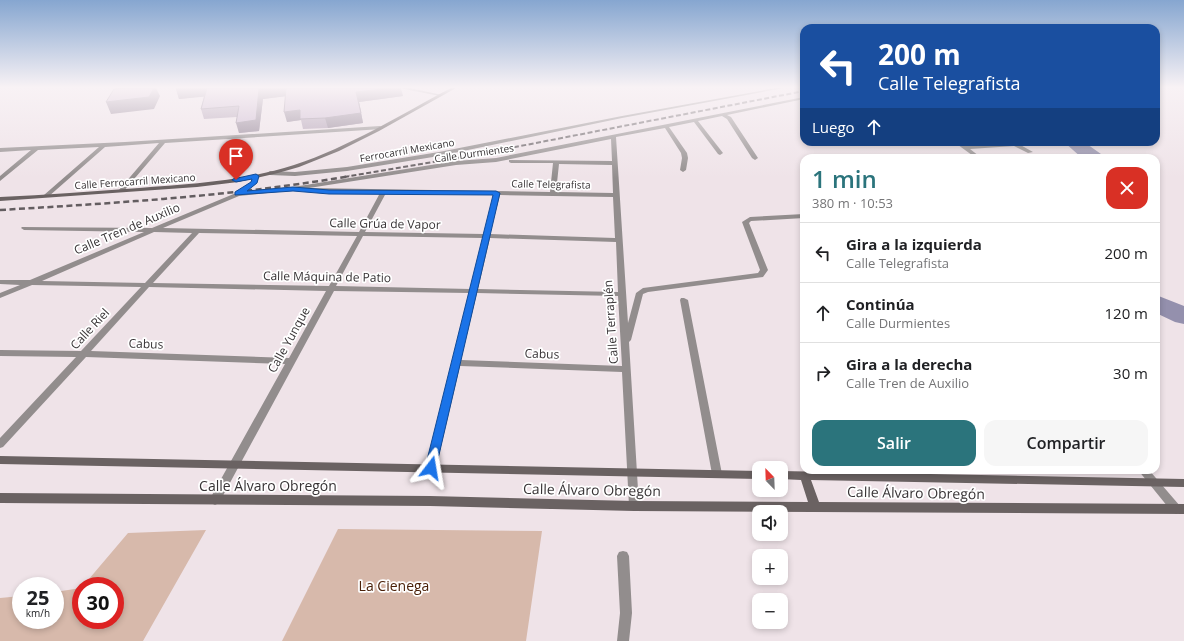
<!DOCTYPE html>
<html lang="es">
<head>
<meta charset="utf-8">
<style>
	:root { --surface:#fff; --page:#f6f6f6; --text:#202124; --muted:#757577; --line:#e0e0e0; --accent:#2b747c }
	body { margin:0; font-family:"Open Sans",sans-serif; background:var(--page); color:var(--text); height:100vh; display:flex; flex-direction:column; font-size:15px; white-space:nowrap }
	* { box-sizing:border-box; margin:0 }
	p { font-size:13px; color:var(--muted) }
	.icon { flex:none; width:22px; height:22px; fill:none; stroke:currentColor; stroke-width:2; stroke-linecap:round; stroke-linejoin:round }
	.map { position:relative; flex:1; overflow:hidden }
	.drawer { position:absolute; left:800px; top:154px; width:360px; height:320px; display:flex; flex-direction:column; background:var(--surface); border-radius:12px; box-shadow:0 2px 6px #0003 }
	.drawer>* { flex:none }
	.hud { position:absolute; left:800px; top:24px; width:360px; height:122px; border-radius:12px; box-shadow:0 2px 6px #0003; background:#1a4fa0; color:#fff; overflow:hidden }
	.needle { width:26px; rotate:337deg }
	.tools { position:absolute; left:752px; top:461px; display:grid; gap:8px }
	.tools a { display:grid; place-items:center; width:36px; height:36px; border-radius:8px; background:var(--surface); box-shadow:0 2px 6px #0003; font-size:20px }
	.speed { position:absolute; left:12px; top:577px; display:flex; gap:8px; font-size:20px; font-weight:700; text-align:center }
	.speed>* { display:grid; place-content:center; width:52px; height:52px; border-radius:50%; background:var(--surface); box-shadow:0 2px 6px #0003; line-height:1 }
	.speed small { font-size:10px; font-weight:400 }
	.speed .limit { border:6px solid #d22; background:#fff; color:#111 }
	.pin { position:absolute; display:grid; place-items:center; width:34px; height:34px; color:#fff; margin:-41px -17px; border-radius:50% 50% 50% 0; rotate:-45deg; box-shadow:0 0 4px #0007 }
	.pin .icon { rotate:45deg }
	.me { position:absolute; width:44px; margin:-22px; rotate:14deg; stroke-linejoin:round; filter:drop-shadow(0 0 3px #0008) }
	.turn { display:flex; align-items:center; gap:14px; height:84px; padding:0 12px; font-size:18px }
	.turn .icon { width:52px; height:52px; stroke-width:2.5 }
	.turn b { display:block; font-size:28px; line-height:34px }
	.then { display:flex; align-items:center; height:38px; padding:0 12px; background:#0003; gap:8px; font-size:15px }
	.round { display:grid; place-items:center; flex:none; width:42px; height:42px; border-radius:12px; background:var(--page) }
	.head { display:flex; align-items:center; justify-content:space-between; height:68px; padding:0 12px }
	h1 { font-size:24px; font-weight:600; line-height:30px; color:var(--accent) }
	.cta { display:flex; gap:8px; margin-top:auto; padding:8px 12px }
	.cta a { flex:1; height:46px; border-radius:12px; background:var(--accent); color:#fff; font-size:16px; font-weight:600; line-height:46px; text-align:center }
	.cta a+a { background:var(--page); color:var(--text) }
	ul { padding:0; list-style:none }
	li { display:flex; align-items:center; gap:12px; height:60px; padding:0 12px; border-top:1px solid var(--line) }
	li div { flex:1 }
	li b { display:block; font-size:15px }
	li em { font-style:normal }
	.map>svg:first-child { display:block }
	.green { fill:#d7b9ab }
	.lines { fill:none; stroke-linecap:round; stroke-linejoin:round }
	.river { fill:#9490ad; fill-rule:evenodd }
	.lane { fill:#928d8d; fill-rule:evenodd }
	.street { fill:#928d8d; fill-rule:evenodd }
	.secondary { fill:#6a6262; fill-rule:evenodd }
	.rail-far1 { stroke:#635d60; stroke-width:2; stroke-dasharray:5 2.5; stroke-linecap:butt }
	.rail { stroke:#635d60; stroke-width:2.5; stroke-dasharray:6 3.5; stroke-linecap:butt }
	.wall { fill:#ad9bb0 }
	.shaded-wall { fill:#8d7e90 }
	.building { fill:#c9b4cd; stroke:#8d7e90 }
	.route { fill:#1a73e8; stroke:#114b97 }
	.labels { text-anchor:middle; stroke-width:3.5; stroke-linejoin:round; paint-order:stroke }
	.far-street-label { font-size:10px; fill:#373335; stroke:#fff }
	.street-label { font-size:12px; fill:#373335; stroke:#fff }
	.near-street-label { font-size:14px; fill:#373335; stroke:#fff }
	.near-park-label { font-size:14px; fill:#4a2008; stroke:#fff }
</style>
</head>
<body>
<div class="map">
<svg width="1184" height="641" viewBox="0 0 1184 641">
	<rect width="100%" height="100%" fill="#efe3e8"/>
	<!-- green -->
	<path class="green" d="M338 529 542 531 526 641H282Z
		M206 530 143 641H0V598L21 596V620H55V592L81 588V620H115V586H83L128 533Z"/>
	<g class="lines">
		<!-- river -->
		<path class="river" d="M1064 142H1084L1101 154 1103 158H1082Z
			M1156 295 1184 306V324L1175 322 1156 313Z"/>
		<!-- lane -->
		<path class="lane" d="M402 88H410L442 95 440 96 404 89Z
			M1138 470H1149L1180 506 1181 509 1180 512 1176 514 1172 512Z
			M623 551 627 552 629 556 632 613 629 641H617L620 613 617 556 619 552Z"/>
		<!-- street -->
		<path class="street" d="M776 88H784L622 118 439 156 347 171 295 176 270 175 267 173 270 171 295 172 347 167 439 152 622 116Z
			M804 97V99L727 115 731 117 758 158 755 160 752 158 727 119 722 116 698 121 723 153 720 155 718 154 694 122 669 127 687 153 688 158 686 170 683 172 680 170 682 158 681 153 665 128 616 137 628 323 636 293 643 288 758 273 760 270 742 222 750 217 804 214V218L751 221 749 223 768 270 763 277 648 292 643 294 631 340 629 342 639 506 638 509 634 511 630 509 629 506 622 372 460 366 436 468 435 471 431 472 427 471 426 468 469 293 334 291 219 503 215 505 211 503 210 500 211 497 285 364 86 357 3 447 0 448V438L76 357 0 356V350L81 351 141 287 32 285 0 298V293L20 285 0 284V280H30L144 232 24 230 21 228 22 227 152 228 236 193 251 182 253 176 256 174 259 176 256 184 246 191 293 187 456 161 496 158ZM611 139 612 161 509 160V162L511 163H553L550 192 309 188 456 165 496 162ZM559 164 612 165 613 193 556 192ZM305 189V191L307 192 380 193 359 232 163 228 239 196ZM386 193 494 195 484 234 365 232ZM500 195 613 197 615 238 490 234ZM154 232 192 233 145 283 42 281ZM199 233 357 236 329 286 153 283ZM363 236 483 238 470 289 336 286ZM490 238 616 242 618 292 478 289ZM149 287 326 291 289 358 91 351ZM477 293 618 296 622 366 461 360Z
			M380 126 383 128 382 129 165 143 123 192H119V190L159 143 105 147 48 197H44V195L99 147 38 150 0 181V176L31 150 0 152V148L125 142Z
			M885 142H892L893 143 890 145Z
			M954 142H960L966 146 1015 142 1033 152 1028 153 1014 146 970 149 979 156 976 158Z
			M681 298H684L688 300 722 474 721 477 717 478 713 477 712 474 680 300Z"/>
		<!-- secondary -->
		<path class="secondary" d="M451 88H456L379 131 339 151 299 167 278 173 238 182 197 187 0 201V197C46 195 93 191 139 188 191 184 244 181 294 165 349 147 400 115 451 88Z
			M0 456 759 471V479L0 464Z
			M781 471 1184 479V487L811 480 819 502 1184 504V514L634 511 430 506 0 503V493L430 496 634 501 808 502 801 480 781 479Z"/>
		<!-- rail-far1 -->
		<path class="rail-far1" d="M344 177 474 155 804 91"/>
		<!-- rail -->
		<path class="rail" d="M0 210C117 203 234 196 350 176"/>
	</g>
	<!-- wall -->
	<path class="wall" d="M176 89 403 96 359 102 363 123 328 128 303 129 301 120 287 122 285 96 263 99 259 131 239 133 237 117 204 119 201 109 204 96 179 99Z"/>
	<!-- shaded-wall -->
	<path class="shaded-wall" d="M154 88H156L160 96 154 109 111 114 106 102Z
		M192 88H208L211 96 179 99 176 89Z
		M274 88H286L288 96 263 99 259 131 239 133 236 123 259 89Z
		M390 88H401L403 96 359 102 363 123 328 128 325 118 356 92Z
		M300 110 301 120 287 122 284 112Z"/>
	<!-- building -->
	<path class="building" d="M127 88H154L149 97 106 102 114 89Z
		M176 88H192L176 89Z
		M207 88H274L259 89 256 120 236 123 239 106 201 109Z
		M286 88H390L356 92 361 113 325 118 300 119V110L284 112Z"/>
	<!-- sky -->
	<linearGradient id="sky" x2="0" y2="1"><stop stop-color="#86a6d0"/><stop offset="0.49" stop-color="#f8f2f5"/><stop offset="1" stop-color="#f8f2f5" stop-opacity="0"/></linearGradient>
	<rect width="1184" height="178" fill="url(#sky)"/>
	<!-- route -->
	<path class="route" d="M256 174 259 176 257 183 247 191 293 187 329 190 496 191 500 193 435 472 431 473 426 472 425 468 493 195 329 194 293 191 235 195V192L251 182 252 179 236 182 232 180 233 179Z"/>
	<g class="labels">
		<!-- far-street labels -->
		<g class="far-street-label">
			<text transform="translate(407 150) rotate(-10)" y="4">Ferrocarril Mexicano</text>
			<text transform="translate(474 153) rotate(-8)" y="4">Calle Durmientes</text>
			<text transform="translate(135 181) rotate(-4)" y="4">Calle Ferrocarril Mexicano</text>
			<text transform="translate(551 184) rotate(1)" y="4">Calle Telegrafista</text>
		</g>
		<!-- street labels -->
		<g class="street-label">
			<text transform="translate(385 224) rotate(1)" y="4">Calle Grúa de Vapor</text>
			<text transform="translate(127 229) rotate(-23)" y="4">Calle Tren de Auxilio</text>
			<text transform="translate(327 277) rotate(1)" y="4">Calle Máquina de Patio</text>
			<text transform="translate(611 322) rotate(-94)" y="4">Calle Terraplén</text>
			<text transform="translate(90 329) rotate(-47)" y="4">Calle Riel</text>
			<text transform="translate(289 340) rotate(-61)" y="4">Calle Yunque</text>
			<text transform="translate(146 344) rotate(2)" y="4">Cabus</text>
			<text transform="translate(542 354) rotate(2)" y="4">Cabus</text>
		</g>
		<!-- near-street labels -->
		<g class="near-street-label">
			<text x="268" y="491">Calle Álvaro Obregón</text>
			<text transform="translate(592 490) rotate(1)" y="5">Calle Álvaro Obregón</text>
			<text transform="translate(916 493) rotate(1)" y="5">Calle Álvaro Obregón</text>
		</g>
		<!-- near-park labels -->
		<g class="near-park-label">
			<text x="394" y="591">La Cienega</text>
		</g>
	</g>
</svg>
<div class="tools">
<a><svg class="needle" viewBox="-14 -14 28 28"><path d="M0-13l5 13h-10z" fill="#e53935"/><path d="M0 13l5-13h-10z" fill="#757577"/></svg></a>
<a><svg class="icon" aria-label="sound" viewBox="0 0 24 24"><path d="M4 9h4l5-4v14l-5-4H4zM17 9q2 3 0 6"/></svg></a>
<a>+</a>
<a>−</a>
</div>
<div class="speed"><div>25<small>km/h</small></div><div class="limit">30</div></div>
<div class="pin" style="left:236px;top:180px;background:#d93025"><svg class="icon" aria-label="arrive" viewBox="0 0 24 24"><path d="M6 21V4h12l-3 4 3 4H6"/></svg></div>
<svg class="me" style="left:431px;top:468px" viewBox="-20 -20 40 40"><path d="M0-17L14 15 0 8-14 15z" fill="#1a73e8" stroke="#fff" stroke-width="4"/></svg>
<div class="hud">
<div class="turn"><svg class="icon" aria-label="left" viewBox="0 0 24 24"><path d="M17 20v-9H6M10 6l-5 5 5 5"/></svg><div><b>200 m</b>Calle Telegrafista</div></div>
<div class="then">Luego<svg class="icon" aria-label="ahead" viewBox="0 0 24 24"><path d="M12 20V5M6 11l6-6 6 6"/></svg></div>
</div>
<section class="drawer">
<div class="head"><div><h1>1 min</h1><p>380 m · 10:53</p></div><a class="round" style="background:#d93025;color:#fff"><svg class="icon" aria-label="close" viewBox="0 0 24 24"><path d="M6 6l12 12M18 6L6 18"/></svg></a></div>
<ul>
<li><svg class="icon" aria-label="left" viewBox="0 0 24 24"><path d="M17 20v-9H6M10 6l-5 5 5 5"/></svg><div><b>Gira a la izquierda</b><p>Calle Telegrafista</p></div><em>200 m</em></li>
<li><svg class="icon" aria-label="ahead" viewBox="0 0 24 24"><path d="M12 20V5M6 11l6-6 6 6"/></svg><div><b>Continúa</b><p>Calle Durmientes</p></div><em>120 m</em></li>
<li><svg class="icon" aria-label="right" viewBox="0 0 24 24"><path d="M7 20v-9h11M14 6l5 5-5 5"/></svg><div><b>Gira a la derecha</b><p>Calle Tren de Auxilio</p></div><em>30 m</em></li>
</ul>
<div class="cta"><a>Salir</a><a>Compartir</a></div>
</section>
</div>
</body>
</html>
